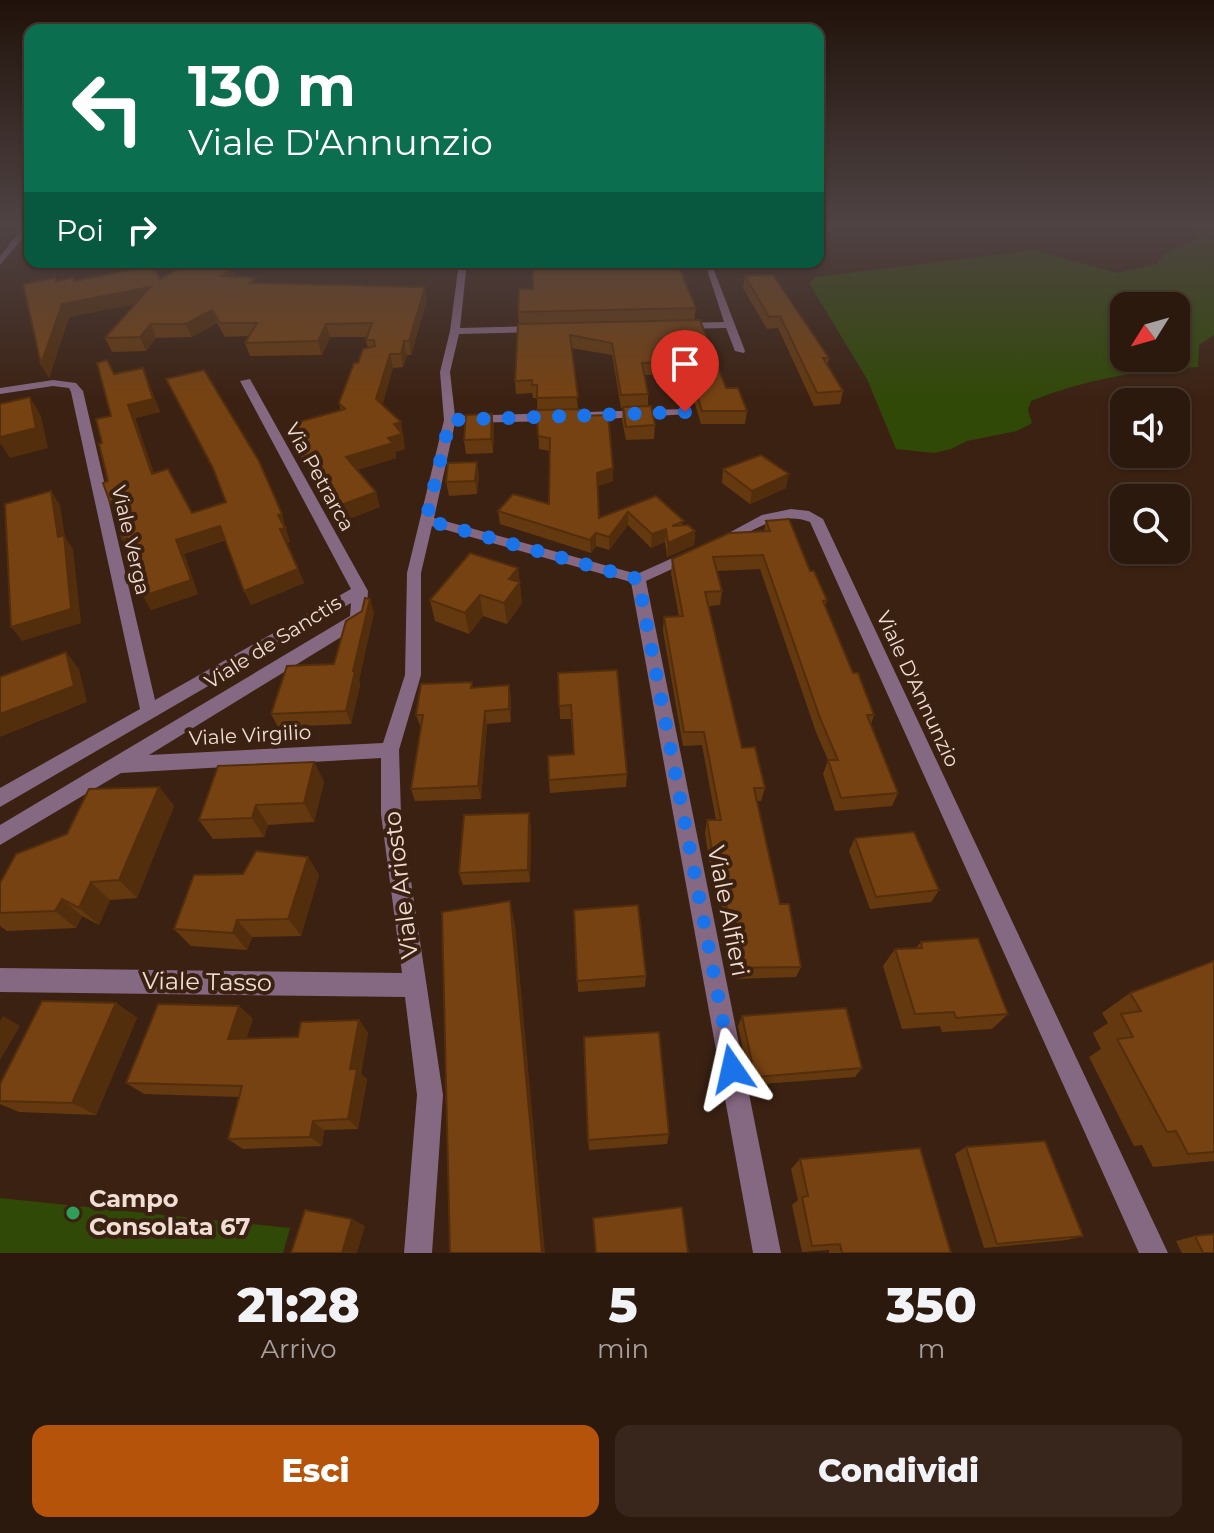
<!DOCTYPE html>
<html lang="it">
<head>
<meta charset="utf-8">
<style>
	:root { --surface:#2c190e; --page:#38261c; --text:#f1f3f6; --muted:#a6a09e; --line:#48382e; --accent:#b45309 }
	body { margin:0; font-family:Montserrat,sans-serif; background:var(--page); color:var(--text); height:100vh; display:flex; flex-direction:column; font-size:30px; white-space:nowrap }
	* { box-sizing:border-box; margin:0 }
	p { font-size:26px; color:var(--muted) }
	.icon { flex:none; width:44px; height:44px; fill:none; stroke:currentColor; stroke-width:2; stroke-linecap:round; stroke-linejoin:round }
	.map { position:relative; height:1253px; overflow:hidden }
	.drawer { display:flex; flex-direction:column; background:var(--surface); flex:1 }
	.drawer>* { flex:none }
	.guide { position:absolute; left:24px; top:24px; width:800px; height:244px; border-radius:16px; box-shadow:0 2px 6px #0004,0 0 0 2px var(--line); background:#0b6e4f; color:#fff; overflow:hidden }
	.needle { width:52px; rotate:233deg }
	.fabs { position:absolute; left:1110px; top:292px; display:grid; gap:16px }
	.fabs a { display:grid; place-items:center; width:80px; height:80px; border-radius:16px; background:var(--surface); box-shadow:0 2px 6px #0004,0 0 0 2px var(--line); font-size:40px }
	.pin { position:absolute; display:grid; place-items:center; width:68px; height:68px; color:#fff; margin:-82px -34px; border-radius:50% 50% 50% 0; rotate:-45deg; box-shadow:0 0 8px #0007 }
	.pin .icon { rotate:45deg }
	.me { position:absolute; width:88px; margin:-44px; rotate:349deg; stroke-linejoin:round; filter:drop-shadow(0 0 6px #0008) }
	.turn { display:flex; align-items:center; gap:28px; height:168px; padding:0 32px; font-size:36px }
	.turn .icon { width:104px; height:104px; stroke-width:2.5 }
	.turn b { display:block; font-size:56px; line-height:68px }
	.then { display:flex; align-items:center; height:76px; padding:0 32px; background:#0003; gap:16px; font-size:30px }
	.eta { display:flex; justify-content:space-evenly; align-items:center; height:136px; text-align:center }
	.eta b { font-size:48px; font-weight:800; line-height:56px }
	.action { display:flex; gap:16px; margin-top:auto; padding:16px 32px }
	.action a { flex:1; height:92px; border-radius:16px; background:var(--accent); color:#fff; font-size:32px; font-weight:800; line-height:92px; text-align:center }
	.action a+a { background:var(--page); color:var(--text) }
	.map>svg:first-child { display:block }
	.green { fill:#304907; fill-rule:evenodd }
	.lines { fill:none; stroke-linecap:round; stroke-linejoin:round }
	.minor { fill:#856882; fill-rule:evenodd }
	.wall { fill:#65390f }
	.shaded-wall { fill:#532e0c }
	.building { fill:#764211; stroke:#532e0c; stroke-width:2 }
	.route { stroke:#1a73e8; stroke-width:14; stroke-dasharray:0 25.2 }
	.leisure-dot { fill:#2e9e5b; stroke:#3b2112; stroke-width:3 }
	.labels { text-anchor:middle; stroke-width:8; stroke-linejoin:round; paint-order:stroke }
	.street-label { font-size:20px; fill:#f0ded5; stroke:#3b2112 }
	.near-street-label { font-size:24px; fill:#f0ded5; stroke:#3b2112 }
	.near-poi-label { font-size:24px; font-weight:bold; fill:#f0ded5; stroke:#3b2112; text-anchor:start }
</style>
</head>
<body>
<div class="map">
<svg width="1214" height="1253" viewBox="0 0 1214 1253">
	<rect width="100%" height="100%" fill="#3b2112"/>
	<!-- green -->
	<path class="green" d="M1189 226H1214V335L1199 345 1198 367C1141 369 1084 380 1031 401L1028 410 1032 423 1017 431 967 441 951 449 934 453 896 449 867 379 809 283 816 277 1034 250 1117 273 1157 264 1164 254 1198 238ZM1176 306V358H1124V306Z
		M0 1198 290 1228 283 1253H0Z"/>
	<g class="lines">
		<!-- minor -->
		<path class="minor" d="M21 230 28 232 0 265V256Z
			M459 262H467L460 328 537 326 542 329 537 332 459 334 450 372 455 416 559 413 565 417 559 421 455 423 434 518 637 574 686 552 691 550 698 555 696 558 646 581 781 1253H753L631 582 432 526 421 573V675L399 750 401 814 443 1095 432 1253H404L417 1095 405 997 0 992V968L402 973 381 814V758L121 773 0 845V825L350 616 351 603 0 807V788L140 709 71 392 69 388 53 386 0 394V388L53 380 76 383 83 391 155 700 351 589 240 381 250 379 368 591 366 619 364 623 149 755 383 743 405 675 407 573 444 420 440 372 450 331Z
			M705 263 712 265 745 351 744 353 735 351 726 328 680 329 675 326 680 323 724 322Z
			M685 409 691 412 689 414 587 420 581 416 587 412Z
			M791 509 809 511 823 519 1168 1253H1139L810 522C779 510 751 532 724 545H714L712 542 762 515Z"/>
	</g>
	<!-- wall -->
	<path class="wall" d="M745 276 829 358 827 366 843 391 840 404 814 406 778 328 767 329 743 288Z
		M236 277 258 284 425 287 427 300 411 355H407L403 367 393 368 382 405 404 437 402 438 405 449 395 452 396 458 357 470 380 507 341 522 324 501 320 486 292 444 287 430 297 427 295 423 341 410 339 403 358 363 368 348 366 340 367 337H330L322 355 250 356 245 343 249 336 225 337 217 323 192 337 156 338 146 351 112 352 105 338 135 304 69 317 49 378 41 364 55 278 56 281Z
		M696 308 694 320 519 324 518 312Z
		M700 320 726 388 747 411 745 424H701L686 374 644 375 648 394V406L655 425 654 439 626 440 622 420 623 408H621L612 355 571 348 578 409 580 416 613 481 598 486 599 518 656 496 684 526 695 531 694 545 667 557 665 542 651 548 628 525 609 550 596 546 591 553 500 524 498 511 549 504 550 451 539 449 537 398H533L532 393 516 394 515 381 518 324Z
		M143 368 160 412 135 418 154 474 192 513 226 502 216 476 166 379 287 528H285L290 542 286 543 304 583 251 605 226 540 184 554 198 594 151 610 143 596 131 553 122 539 117 515 110 502 108 481 102 443 111 416 114 374Z
		M492 414 494 428 493 453 466 454 464 440Z
		M723 469 786 488 750 504 722 483Z
		M479 475 477 494 449 496 446 482Z
		M766 521 810 571 827 600 825 607 853 673 874 715 871 724 898 793 892 806 835 811 823 774 828 760 816 732 760 569 716 571 722 591 720 605 709 606 742 748 765 788 761 801H757L780 904 801 967 796 977 731 979 719 886 713 887 705 833 707 820H716L702 745 683 746 663 631 664 617H679L671 573 672 559 764 531Z
		M518 568 522 603 507 624 483 616 469 634 435 621 430 600Z
		M374 612 359 680 360 685 351 724 278 727 271 714 334 664Z
		M558 673 627 774 626 787 550 793 549 780 574 754 571 719H560Z
		M473 687 511 697V722L487 724 481 799 415 801 411 789 421 728 416 715Z
		M314 762 324 782 314 822 268 825 264 837 213 839 199 820Z
		M159 787 174 806 137 898 110 900 99 925 82 916 76 928 7 931 0 926V883L67 834Z
		M531 826 530 882 463 885 459 873Z
		M855 838 939 890 931 902 870 909 849 851Z
		M308 857 319 875 301 936 252 937 247 950 191 946 174 929 243 874Z
		M574 910 646 976 645 987 578 992Z
		M921 942 1008 1014 992 1029 942 1032 940 1026 902 1029 883 966 895 949 916 948Z
		M1214 961V1161L1153 1167 1142 1145 1134 1146 1089 1057 1101 1049 1093 1033 1108 1023 1102 1013 1130 993Z
		M116 1003 137 1018 96 1115 19 1112 0 1104V1084Z
		M239 1006 253 1019 246 1039 298 1037 359 1020 368 1033 361 1074 367 1080 358 1129 324 1130 322 1146 243 1149 228 1139 239 1097 144 1094 126 1083Z
		M742 1016 862 1068 855 1077 750 1085 738 1026Z
		M669 1134 667 1144 589 1150 588 1140Z
		M966 1147 1083 1236 1067 1240 984 1248 955 1154Z
		M800 1159 951 1253H829V1250L802 1252 792 1205 798 1200 791 1169Z
		M1195 1236 1214 1253H1182L1176 1241Z"/>
	<!-- shaded-wall -->
	<path class="shaded-wall" d="M233 269 238 282 222 276Z
		M150 287 156 300 69 317 49 378 41 364 62 304Z
		M425 287 427 300 411 355 409 341Z
		M212 310 217 323 192 337 186 324Z
		M151 324 156 338 146 351 140 337Z
		M326 324 330 337 322 355 318 341Z
		M404 341 407 355 403 367 401 354Z
		M390 354 393 368 380 414 376 399Z
		M143 368 160 412 135 418 159 488 152 474 128 405Z
		M30 397 41 416 48 448 10 458 0 443V437Z
		M492 414 494 428 493 453 491 439Z
		M401 422 405 449 395 452 396 458 350 472 346 457 388 438 394 424Z
		M477 462 479 475 477 494 475 481Z
		M613 468V481L598 486 597 473Z
		M789 474 786 488 750 504 752 491Z
		M51 491 60 505 65 537 73 549 81 623 22 641 11 627 58 537Z
		M376 492 380 507 341 522 336 507Z
		M628 512V525L609 550V537Z
		M282 514 290 542 286 543 280 529 278 515Z
		M220 526 227 539 184 554 198 594 151 610 143 596 176 540Z
		M666 529 665 542 651 548 652 534Z
		M695 531 694 545 667 557 668 543Z
		M596 533V546L591 553 590 540Z
		M127 538 135 552 130 553 122 539Z
		M518 568 522 603 507 624 504 603 509 579Z
		M298 569 304 583 251 605 244 591Z
		M480 595 483 616 469 634 465 613Z
		M370 599 374 612 359 680 360 685 351 724 346 711 353 671Z
		M66 652 79 669 87 702 0 737V714Z
		M509 685 511 697V722L509 709Z
		M485 711 487 724 481 799 478 786Z
		M314 762 324 782 314 822 304 803Z
		M159 787 174 806 137 898 119 880Z
		M256 805 268 825 264 837 252 818Z
		M529 813 531 826 530 882 528 870Z
		M308 857 319 875 301 936 288 919Z
		M91 882 110 900 99 925 79 908Z
		M62 899 82 916 76 928 55 911Z
		M510 901 515 924 545 1253H542Z
		M237 920 252 937 247 950 233 933Z
		M116 1003 137 1018 96 1115 72 1103Z
		M239 1006 253 1019 242 1051 228 1039Z
		M3 1016 20 1026 0 1060V1021Z
		M359 1020 368 1033 361 1074 367 1080 358 1129 348 1119 350 1069Z
		M313 1121 324 1130 322 1146 310 1137Z
		M352 1219 365 1226 357 1253H342Z"/>
	<!-- building -->
	<path class="building" d="M125 262H151L160 279 186 264 233 269 222 276 256 278 250 283 425 287 409 341H404L401 354H390L376 399 401 422 394 424 402 434 388 438 393 443 346 457 376 492 336 507 319 486 324 485 287 430 298 427 295 423 345 409 339 403 354 363H358L363 349 375 346 374 340H366L372 323 326 324 318 341 245 343 257 323H220L212 310 186 324H151L140 337 105 338 150 287 62 304 41 364 23 284 55 278 56 281 73 278 74 281 129 270Z
		M533 262H677L696 308 518 312 519 289H533Z
		M773 275 829 358H823L843 391 817 393 780 316 769 317 745 276Z
		M700 320 726 388H738L747 411H702L687 361 642 363 648 394 621 395 612 343 570 335 578 397 537 398V385H532V380L515 381 518 324Z
		M107 360 114 374 143 368 153 399 128 405 152 474 168 469 192 513 226 502 213 468 166 379 204 370 259 461 282 514 278 515 285 528 280 529 298 569 244 591 220 526 176 540 191 580 143 596 127 538 122 539 114 501 110 502 103 483 108 481 99 444 102 443 96 419 111 416 97 363Z
		M30 397 36 428 0 437V404Z
		M651 406 655 425 626 427 623 407Z
		M579 409 580 416 608 415 613 468 597 473 599 518 656 496 684 521 672 526 688 525 695 531 668 543 666 529 652 534 628 512 609 537 596 533 590 540 498 511 513 494 549 504 550 438 538 436 537 410Z
		M492 414 491 439 464 440 466 415Z
		M761 455 789 474 752 491 723 469Z
		M477 462 475 481 446 482 448 463Z
		M51 491 58 537 64 535 71 609 11 627 5 504Z
		M789 519 810 571H814L827 600 823 601 853 673H858L874 715H867L898 793 841 798 828 760H838L820 718 763 555 713 557 722 591 705 592 742 748 755 747 765 788H754L780 904H789L801 967 735 968 722 874 716 875 707 820H721L704 732H684L664 617 683 616 672 559 729 533 770 531 766 521Z
		M470 553 518 568 509 579 520 582 504 603 480 595 465 613 430 600Z
		M365 598 370 599 353 671H355L346 711 271 714 287 666 334 664 346 621 362 611Z
		M66 652 74 686 0 714V677Z
		M617 670 627 774 549 780 548 756 574 754 571 705 559 706 558 673Z
		M472 682 471 688 509 685V709L485 711 478 786 411 789 423 715H416L421 684Z
		M314 762 304 803 256 805 252 818 199 820 218 766Z
		M159 787 119 880 91 882 79 908 62 899 55 911 0 913V883L16 854 67 834 89 789Z
		M529 813 528 870 459 873 464 815Z
		M914 832 939 890 876 897 855 838Z
		M256 851 308 857 288 919 237 920 233 933 174 929 194 875 243 874Z
		M510 901 542 1253H450L442 912Z
		M638 905 646 976 577 981 574 910Z
		M978 938 1008 1014 956 1018 954 1012 915 1014 895 949 922 948 921 942Z
		M1214 961V1152L1188 1154 1176 1131 1167 1132 1117 1039 1133 1037 1121 1014 1141 1011 1130 993Z
		M42 1001 116 1003 72 1103 0 1101V1084Z
		M158 1004 239 1006 228 1039 298 1037 301 1022 359 1020 350 1069H357L348 1119 313 1121 310 1137 228 1139 242 1086 126 1083Z
		M846 1008 862 1068 755 1077 742 1016Z
		M659 1032 669 1134 588 1140 584 1037Z
		M1045 1141 1083 1236 997 1244 966 1147Z
		M920 1148 951 1253H842L840 1244 812 1246 802 1197 808 1196 800 1159Z
		M682 1207 688 1253H596L593 1218Z
		M305 1210 352 1219 342 1253H291Z
		M1214 1234V1253H1203L1195 1236Z"/>
	<!-- sky -->
	<linearGradient id="sky" x2="0" y2="1"><stop stop-color="#20120a"/><stop offset="0.56" stop-color="#4f4344"/><stop offset="1" stop-color="#4f4344" stop-opacity="0"/></linearGradient>
	<rect width="1214" height="401" fill="url(#sky)"/>
	<g class="lines">
		<!-- route -->
		<path class="route" d="M685 412 450 420 426 520 638 579 732 1069"/>
	</g>
	<!-- markers -->
	<circle class="leisure-dot" cx="73" cy="1213" r="8"/>
	<g class="labels">
		<!-- street labels -->
		<g class="street-label">
			<text transform="translate(320 477) rotate(61)" y="7">Via Petrarca</text>
			<text transform="translate(131 540) rotate(77)" y="7">Viale Verga</text>
			<text transform="translate(273 642) rotate(-32)" y="7">Viale de Sanctis</text>
			<text transform="translate(918 689) rotate(65)" y="7">Viale D'Annunzio</text>
			<text transform="translate(250 735) rotate(-3)" y="7">Viale Virgilio</text>
		</g>
		<!-- near-street labels -->
		<g class="near-street-label">
			<text transform="translate(401 885) rotate(-97)" y="8">Viale Ariosto</text>
			<text transform="translate(728 911) rotate(79)" y="8">Viale Alfieri</text>
			<text transform="translate(207 982) rotate(1)" y="8">Viale Tasso</text>
		</g>
		<!-- near-poi labels -->
		<g class="near-poi-label">
			<text x="89" y="1207">Campo<tspan x="89" dy="28">Consolata 67</tspan></text>
		</g>
	</g>
</svg>
<div class="fabs">
<a><svg class="needle" viewBox="-14 -14 28 28"><path d="M0-13l5 13h-10z" fill="#e53935"/><path d="M0 13l5-13h-10z" fill="#a6a09e"/></svg></a>
<a><svg class="icon" aria-label="sound" viewBox="0 0 24 24"><path d="M4 9h4l5-4v14l-5-4H4zM17 9q2 3 0 6"/></svg></a>
<a><svg class="icon" aria-label="search" viewBox="0 0 24 24"><circle cx="10" cy="10" r="6"/><path d="M15 15l6 6"/></svg></a>
</div>
<div class="pin" style="left:685px;top:412px;background:#d93025"><svg class="icon" aria-label="arrive" viewBox="0 0 24 24"><path d="M6 21V4h12l-3 4 3 4H6"/></svg></div>
<svg class="me" style="left:732px;top:1069px" viewBox="-20 -20 40 40"><path d="M0-17L14 15 0 8-14 15z" fill="#1a73e8" stroke="#fff" stroke-width="4"/></svg>
<div class="guide">
<div class="turn"><svg class="icon" aria-label="left" viewBox="0 0 24 24"><path d="M17 20v-9H6M10 6l-5 5 5 5"/></svg><div><b>130 m</b>Viale D'Annunzio</div></div>
<div class="then">Poi<svg class="icon" aria-label="right" viewBox="0 0 24 24"><path d="M7 20v-9h11M14 6l5 5-5 5"/></svg></div>
</div>
</div>
<section class="drawer">
<div class="eta">
<div><b>21:28</b><p>Arrivo</p></div>
<div><b>5</b><p>min</p></div>
<div><b>350</b><p>m</p></div>
</div>
<div class="action"><a>Esci</a><a>Condividi</a></div>
</section>
</body>
</html>
